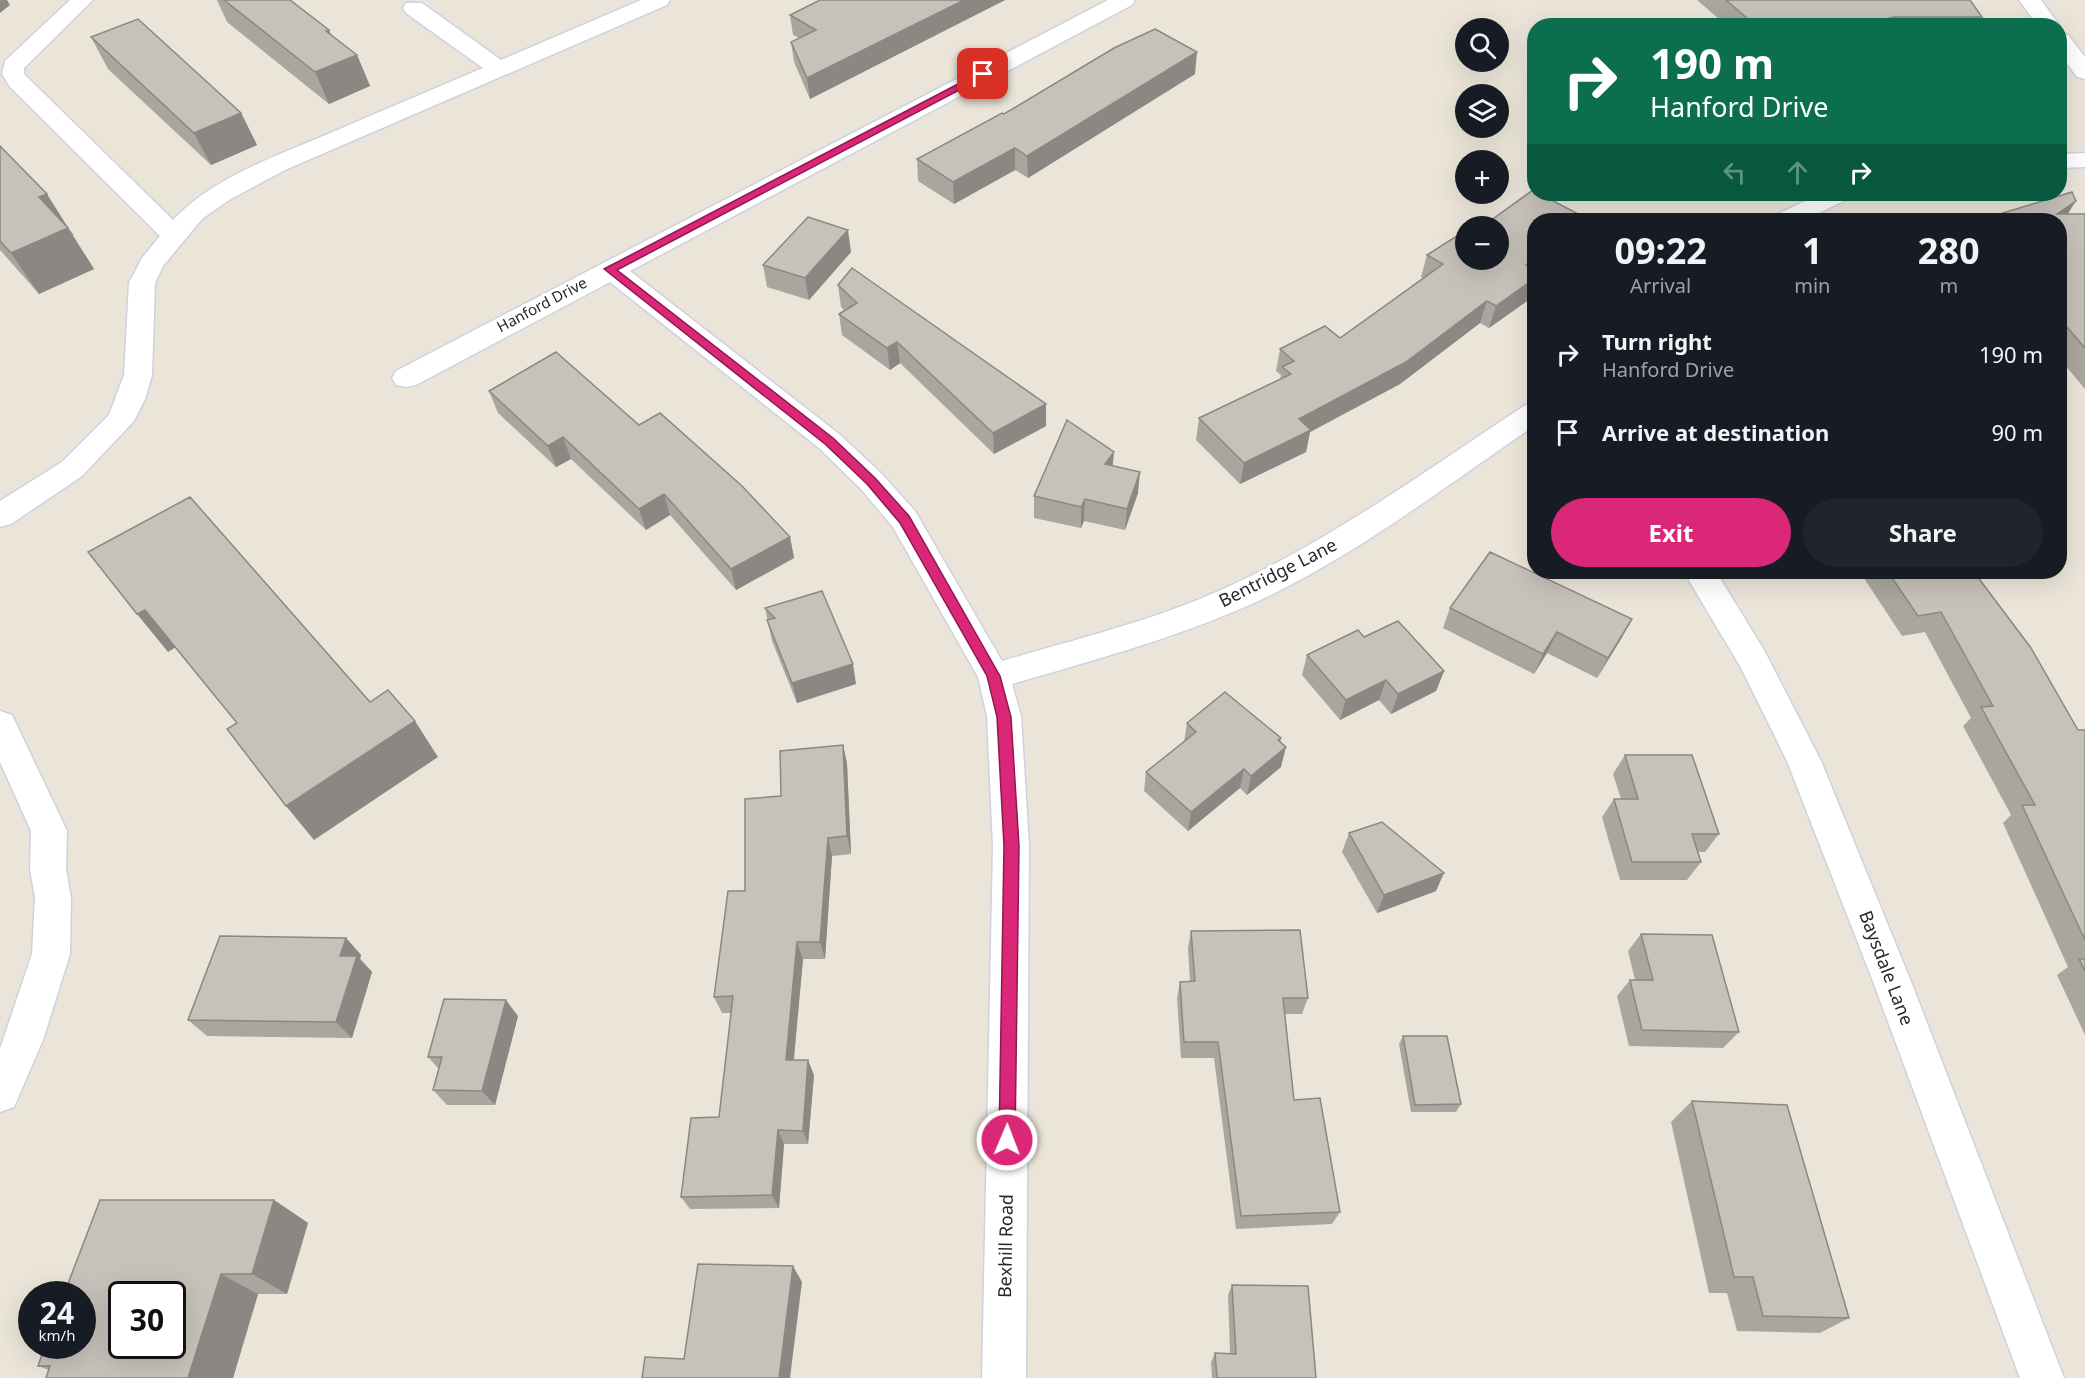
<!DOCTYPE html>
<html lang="en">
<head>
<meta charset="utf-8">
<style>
	:root { --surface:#171b24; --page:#20242c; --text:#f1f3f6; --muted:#9ea1a6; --accent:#db2777 }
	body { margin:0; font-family:"Noto Sans",sans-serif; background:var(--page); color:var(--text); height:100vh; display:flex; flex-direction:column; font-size:22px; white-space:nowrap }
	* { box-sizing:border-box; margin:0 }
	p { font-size:20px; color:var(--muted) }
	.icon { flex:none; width:33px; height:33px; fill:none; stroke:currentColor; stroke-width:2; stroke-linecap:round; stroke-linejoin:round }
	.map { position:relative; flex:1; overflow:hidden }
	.panel { position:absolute; left:1527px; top:213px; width:540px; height:366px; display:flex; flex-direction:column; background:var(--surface); border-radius:24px; box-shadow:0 6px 24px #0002 }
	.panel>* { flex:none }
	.guide { position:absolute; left:1527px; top:18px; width:540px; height:183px; border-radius:24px; box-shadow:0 6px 24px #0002; background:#0b6e4f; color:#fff; overflow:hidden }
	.controls { position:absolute; left:1455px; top:18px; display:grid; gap:12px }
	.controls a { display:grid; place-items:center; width:54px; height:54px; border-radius:50%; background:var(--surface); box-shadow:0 6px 24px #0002; font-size:30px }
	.speed { position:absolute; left:18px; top:1281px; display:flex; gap:12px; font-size:30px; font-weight:700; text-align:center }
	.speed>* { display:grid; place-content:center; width:78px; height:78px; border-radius:50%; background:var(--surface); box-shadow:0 6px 24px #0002; line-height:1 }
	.speed small { font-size:15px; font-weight:400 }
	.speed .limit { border:3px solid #111; border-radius:9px; background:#fff; color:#111 }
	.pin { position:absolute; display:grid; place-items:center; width:51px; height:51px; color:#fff; margin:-26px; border-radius:12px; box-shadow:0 3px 9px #0006 }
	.me { position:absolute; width:66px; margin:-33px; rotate:1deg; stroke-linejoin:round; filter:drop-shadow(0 0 4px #0008) }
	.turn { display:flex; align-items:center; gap:21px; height:126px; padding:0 24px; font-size:27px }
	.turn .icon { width:78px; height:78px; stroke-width:2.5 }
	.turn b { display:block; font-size:42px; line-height:51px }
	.lanes { display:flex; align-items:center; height:57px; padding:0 24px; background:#0003; justify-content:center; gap:30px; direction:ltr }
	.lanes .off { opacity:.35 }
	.eta { display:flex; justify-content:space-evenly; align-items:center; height:102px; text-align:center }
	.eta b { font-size:36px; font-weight:700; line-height:42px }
	.primary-button { display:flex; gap:12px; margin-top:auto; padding:12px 24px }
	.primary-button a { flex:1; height:69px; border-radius:36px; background:var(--accent); color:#fff; font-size:24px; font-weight:700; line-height:69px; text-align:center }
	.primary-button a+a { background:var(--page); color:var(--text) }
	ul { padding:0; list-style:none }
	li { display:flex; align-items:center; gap:18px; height:78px; padding:0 24px }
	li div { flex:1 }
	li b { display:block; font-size:22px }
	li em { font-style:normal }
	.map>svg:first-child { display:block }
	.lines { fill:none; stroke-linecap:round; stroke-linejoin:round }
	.minor-casing { stroke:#cfd1e1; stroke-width:3 }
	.minor { fill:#fff; fill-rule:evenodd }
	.wall { fill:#aaa69f }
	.shaded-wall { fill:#8b8782 }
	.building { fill:#c6c1b9; stroke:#8b8782; stroke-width:1.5; fill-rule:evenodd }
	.route { fill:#db2777; stroke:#8e194d; stroke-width:1.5 }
	.labels { text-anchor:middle; stroke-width:6; stroke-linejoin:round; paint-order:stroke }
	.far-street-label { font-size:15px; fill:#282828; stroke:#fff }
	.street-label { font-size:18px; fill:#282828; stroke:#fff }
</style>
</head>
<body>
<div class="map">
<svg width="2085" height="1378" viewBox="0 0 2085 1378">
	<rect width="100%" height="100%" fill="#ebe5d9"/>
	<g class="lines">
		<!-- minor casing -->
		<g class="minor-casing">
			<path id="minor" d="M70 0H93L24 68V74L173 220C212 178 276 156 328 134 379 112 431 90 483 68L406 13 403 8 406 3H422L501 60 641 0H670L667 5 285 170 229 200 202 219 163 266 155 283 152 375 145 399 134 421 82 476 11 524 0 527V501L62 462 109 415 124 375 129 283 142 258 160 236 10 87 2 74 5 61Z
				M1108 0H1135L1132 5 630 271 839 434 881 473 915 511 1002 661C1080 638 1160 619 1234 584 1337 536 1430 468 1524 406L1534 403V426C1443 488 1354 557 1254 603 1176 638 1094 660 1012 684L1021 716 1029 846 1026 1378H982L993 846 987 716 978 677 893 527 861 489 819 448 610 282 416 385 406 387 396 385 392 378 396 371Z
				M2019 0H2041L2060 26H2038Z
				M2060 33 2068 35 2085 57V79L2077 77 2060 54Z
				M2085 153V167L2060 168V154Z
				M1820 194H1851L1848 199 1804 220H1772L1776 215Z
				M1684 572H1716L1764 650 1821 761 1912 984 2064 1378H2020L1874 984 1787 761 1740 666Z
				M0 711 12 715 67 831 66 869 71 898 70 954 43 1040 14 1107 0 1112V1049L32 954 35 898 30 869 31 831 0 762Z"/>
		</g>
		<!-- minor -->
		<use href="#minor" class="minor"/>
	</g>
	<!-- wall -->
	<path class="wall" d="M217 0H290L329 30 331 35 357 55 370 86 329 104 227 22Z
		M820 0H1005L810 99 794 62 791 42 799 38 793 35 790 15Z
		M1697 0H1970L1982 17 1977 26H1727Z
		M91 37 241 113 257 145 211 165 108 69Z
		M1195 74 1028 178 1015 170 954 204 918 181 917 159 1004 114Z
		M0 146 74 235H72L94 269 39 294 0 250Z
		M1533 190 1534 191V194H1540L1588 219 1587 220H1534V296L1489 328 1480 323 1400 384 1310 432 1306 452 1240 484 1196 440 1199 418 1280 380 1281 375 1276 371 1280 349 1325 326 1340 338 1423 278 1421 277 1427 255 1466 230V260H1498V226H1483Z
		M2068 214H2085V389L2060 359V220Z
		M851 252 809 300 767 287 763 265Z
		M838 285 1046 426 994 454 900 363 890 370 842 335 839 314 844 310 841 307Z
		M489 391 639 425 790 537 794 558 736 590 670 515 646 530 571 459 556 467 498 413Z
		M1138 493 1125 530 1084 521 1081 528 1034 518V496Z
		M1860 572H1974L2078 730H2085V1035L2057 975 2068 967 2003 823 2011 815 1963 726 1971 718 1925 632 1902 636Z
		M765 608 856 684 797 703 772 641Z
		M1450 608 1632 619 1621 639 1597 678 1547 653 1534 674 1443 628Z
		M1364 637 1444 671 1436 691 1391 714 1379 700 1340 720 1302 675 1307 655Z
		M1187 723 1280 742 1281 767 1247 795 1240 788 1188 831 1144 791 1146 772 1184 742Z
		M843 745 847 764 851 854 832 856 825 959H803L794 1060 814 1075 808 1144H784L779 1208 690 1209 681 1197 719 1117 732 1013H722L714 997 745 891 781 796Z
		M1625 755 1719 834 1705 852H1698L1701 862 1687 880H1620L1602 817 1614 799H1621L1613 774Z
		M1349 833 1436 891 1377 913 1342 852Z
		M1191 931 1308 998 1302 1014H1285L1294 1100 1340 1212 1332 1224 1236 1229 1214 1058H1181L1177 998 1180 982 1190 981 1188 948Z
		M1641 934 1739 1032 1723 1048 1629 1046 1617 996 1630 980H1635L1628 951Z
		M346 938 361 955 360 959 372 972 352 1038 207 1036 188 1020Z
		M518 1016 495 1105H447L433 1090 439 1069 428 1057Z
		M1403 1036 1461 1104 1456 1112H1411L1399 1044Z
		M1692 1101 1849 1318 1820 1333 1737 1331 1727 1293H1709L1671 1122Z
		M274 1200 308 1223 287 1294H258L233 1378H46L49 1370 38 1366Z
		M1232 1285 1316 1378H1212L1211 1362 1215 1353H1230L1228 1295Z"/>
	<!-- shaded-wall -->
	<path class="shaded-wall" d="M0 0H7L10 5 0 13Z
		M964 0H1005L810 99 807 78Z
		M1894 17 1889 26H1857Z
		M329 30 342 61 357 55 370 86 329 104 315 72 326 31Z
		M1197 52 1195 74 1028 178 1027 156Z
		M241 113 257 145 211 165 194 133Z
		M1015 148V170L954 204 953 182Z
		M47 194 94 269 39 294 11 253 39 197Z
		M2076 201 2062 223 2057 214Z
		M848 230 851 252 809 300 805 278Z
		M1534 258V275L1526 265Z
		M1534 279V296L1489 328 1496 306Z
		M1487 301 1480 323 1400 384 1310 432 1306 452 1240 484 1244 463 1299 419Z
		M897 342 900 363 890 370 887 348Z
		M1046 404V426L994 454 993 433Z
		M563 437 571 459 556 467 548 446Z
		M1114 452 1112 474 1105 464Z
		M1140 472 1138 493 1125 530 1127 509Z
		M664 494 670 515 646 530 639 509Z
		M1085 499 1084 521 1081 528V507Z
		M790 537 794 558 736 590 731 569Z
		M145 610 176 647 168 652 137 614Z
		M1632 619 1621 639 1597 678 1608 658Z
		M1557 632 1547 653 1534 674 1543 654Z
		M853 664 856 684 797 703 792 683Z
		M1444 671 1436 691 1391 714 1398 694Z
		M1386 680 1379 700 1340 720 1346 700Z
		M415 721 438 757 314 840 286 806Z
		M1281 738 1277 754 1286 747 1281 767 1247 795 1251 776 1278 740Z
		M843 745 847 764 851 854 847 836Z
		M1244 769 1240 788 1188 831 1191 812Z
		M828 838 832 856 825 959 820 942Z
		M1444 873 1436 891 1377 913 1384 895Z
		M346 938 361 955 360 959 372 972 352 1038 336 1022 340 956Z
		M797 942 803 959 792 1076 786 1060Z
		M506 1000 518 1016 495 1105 482 1091Z
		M808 1060 814 1075 808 1144 803 1131Z
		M778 1130 784 1144 779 1208 772 1195Z
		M274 1200 308 1223 287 1294 252 1274Z
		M793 1266 802 1282 790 1378H779Z
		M221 1274 258 1294 233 1378H188Z"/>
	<!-- building -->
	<path class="building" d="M224 0H290L329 30 326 31 357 55 315 72Z
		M820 0H964L807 78 791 42 816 30 790 15Z
		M1726 0H1970L1982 17H1894L1857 26H1756Z
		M138 19 241 113 194 133 91 37Z
		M1155 29 1197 52 1027 156 1015 148 953 182 917 159 1002 113 1004 114 1114 48Z
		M0 146 47 194 39 197 68 228 11 253 0 241Z
		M1533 190 1534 191V194H1540L1588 219 1585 220H1534V258L1526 265 1534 270V279L1496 306 1487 301 1406 362 1299 419 1311 430 1244 463 1199 418 1291 374 1282 367 1294 361 1280 349 1325 326 1340 338 1443 264 1427 255 1466 230V260H1498V226H1483Z
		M2072 192 2076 201 2057 214H2085V348L2060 319V220H1980Z
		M808 217 848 230 805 278 763 265Z
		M852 268 1046 404 993 433 897 342 887 348 839 314 857 303 838 285Z
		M556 352 639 425 660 413 742 486 790 537 731 569 664 494 639 509 563 437 548 446 489 391Z
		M1067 420 1114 452 1105 464 1140 472 1127 509 1085 499 1081 507 1034 496Z
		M190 497 370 702 388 690 415 721 286 806 227 729 237 723 145 610 137 614 88 552Z
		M1490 552 1632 619 1608 658 1557 632 1543 654 1450 608Z
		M1888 572H1974L2031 648 2078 730H2085V940L2022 805H2035L1981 707 1993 706 1941 612 1918 616Z
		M822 591 853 664 792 683 767 620 775 618 765 608Z
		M1398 621 1444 671 1398 694 1386 680 1346 700 1307 655 1358 630 1364 637Z
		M1225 692 1281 738 1278 740 1286 747 1251 776 1244 769 1191 812 1146 772 1196 732 1187 723Z
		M843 745 847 836 828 838 820 942H797L786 1060H808L803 1131 778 1130 772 1195 681 1197 691 1118 719 1117 733 996 714 997 728 891H745V799L781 796 780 751Z
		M1625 755H1692L1719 834H1692L1701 862H1632L1614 799H1638Z
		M1382 822 1444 873 1384 895 1349 833Z
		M1300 930 1308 998H1283L1294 1100 1320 1098 1340 1212 1241 1216 1218 1042H1184L1180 982 1195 981 1191 931Z
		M1641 934 1712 935 1739 1032 1642 1030 1630 980H1653Z
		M220 936 346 938 340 956H357L336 1022 188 1020Z
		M2079 959H2085V971Z
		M444 999 506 1000 482 1091 433 1090 442 1057H428Z
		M1403 1036H1447L1461 1104 1415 1105Z
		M1692 1101 1787 1105 1849 1318 1763 1316 1753 1277H1734Z
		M100 1200H274L252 1274H221L188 1378H46L50 1366H38L45 1346H82V1294H64ZM122 1294H172V1346H122Z
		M698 1264 793 1266 779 1378H642L645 1357 684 1359Z
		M1232 1285 1308 1286 1316 1378H1217L1215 1353 1236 1354Z"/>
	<!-- route -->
	<path class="route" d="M983 71 987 74 986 76 617 270 833 438 875 478 909 516 1000 676 1011 717 1019 846 1015 1140 1013 1146 1007 1148 1001 1146 999 1140 1004 846 997 717 987 676 900 523 867 484 825 444 604 269Z"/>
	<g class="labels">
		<!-- far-street labels -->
		<g class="far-street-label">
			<text transform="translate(542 305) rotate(-28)" y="5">Hanford Drive</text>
		</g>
		<!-- street labels -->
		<g class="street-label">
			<text transform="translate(1278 573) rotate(-27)" y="6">Bentridge Lane</text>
			<text transform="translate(1886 968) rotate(69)" y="6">Baysdale Lane</text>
			<text transform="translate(1006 1246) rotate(-89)" y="6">Bexhill Road</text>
		</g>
	</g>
</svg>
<div class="controls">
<a><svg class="icon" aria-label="search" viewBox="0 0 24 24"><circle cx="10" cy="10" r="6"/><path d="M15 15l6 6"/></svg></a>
<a><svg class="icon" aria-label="layers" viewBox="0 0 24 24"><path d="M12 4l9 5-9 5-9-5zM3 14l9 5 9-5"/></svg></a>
<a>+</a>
<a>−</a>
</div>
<div class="speed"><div>24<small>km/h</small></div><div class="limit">30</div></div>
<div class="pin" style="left:983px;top:74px;background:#d93025"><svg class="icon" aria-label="arrive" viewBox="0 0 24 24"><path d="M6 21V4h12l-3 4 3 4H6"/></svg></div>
<svg class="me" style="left:1007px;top:1140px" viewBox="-20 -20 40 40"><circle r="17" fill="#db2777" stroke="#fff" stroke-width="3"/><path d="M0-11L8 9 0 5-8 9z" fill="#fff"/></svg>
<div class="guide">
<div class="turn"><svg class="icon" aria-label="right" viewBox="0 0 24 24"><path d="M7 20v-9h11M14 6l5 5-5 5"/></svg><div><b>190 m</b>Hanford Drive</div></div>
<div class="lanes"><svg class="icon off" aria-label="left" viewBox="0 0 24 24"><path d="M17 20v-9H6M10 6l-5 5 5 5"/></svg><svg class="icon off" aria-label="ahead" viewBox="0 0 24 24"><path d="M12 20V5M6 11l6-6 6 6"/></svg><svg class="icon" aria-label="right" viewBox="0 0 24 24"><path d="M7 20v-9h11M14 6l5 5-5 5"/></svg></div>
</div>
<section class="panel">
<div class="eta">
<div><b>09:22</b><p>Arrival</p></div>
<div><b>1</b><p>min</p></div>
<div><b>280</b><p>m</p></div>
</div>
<ul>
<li><svg class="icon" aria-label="right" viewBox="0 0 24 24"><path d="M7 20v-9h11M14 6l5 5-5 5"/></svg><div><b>Turn right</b><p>Hanford Drive</p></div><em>190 m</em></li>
<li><svg class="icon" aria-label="arrive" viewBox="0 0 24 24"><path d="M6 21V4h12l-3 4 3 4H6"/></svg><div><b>Arrive at destination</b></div><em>90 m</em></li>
</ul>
<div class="primary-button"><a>Exit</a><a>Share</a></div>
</section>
</div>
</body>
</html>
